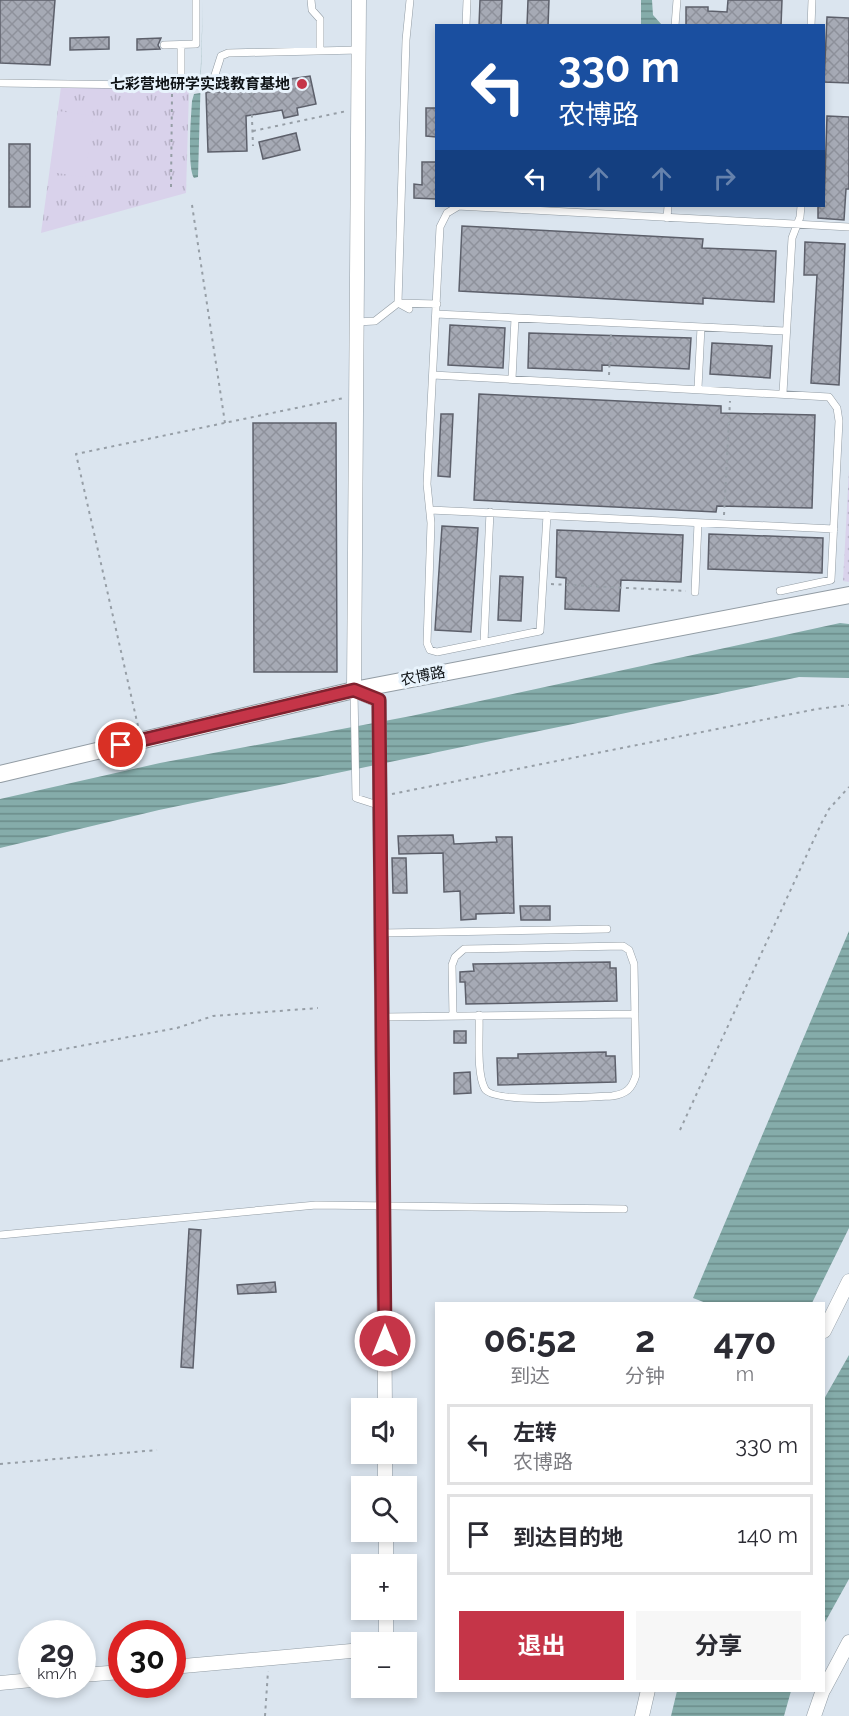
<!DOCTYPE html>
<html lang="zh">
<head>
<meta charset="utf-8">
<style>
	:root { --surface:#fff; --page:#f7f7f7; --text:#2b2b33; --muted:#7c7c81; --line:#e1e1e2; --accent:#c53548 }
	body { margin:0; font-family:Raleway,"Noto Sans SC",sans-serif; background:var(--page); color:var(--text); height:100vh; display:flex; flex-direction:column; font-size:22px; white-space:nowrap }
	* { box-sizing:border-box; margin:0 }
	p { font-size:20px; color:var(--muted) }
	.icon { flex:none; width:33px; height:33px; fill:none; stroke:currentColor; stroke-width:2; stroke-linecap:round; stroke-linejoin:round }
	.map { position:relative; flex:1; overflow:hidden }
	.sheet { position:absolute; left:435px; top:1302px; width:390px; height:390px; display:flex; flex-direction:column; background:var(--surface); border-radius:0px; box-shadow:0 3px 9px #0003 }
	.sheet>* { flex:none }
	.top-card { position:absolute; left:435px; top:24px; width:390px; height:183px; border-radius:0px; box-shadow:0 3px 9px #0003; background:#1a4fa0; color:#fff; overflow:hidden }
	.controls { position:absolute; left:351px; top:1398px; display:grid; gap:12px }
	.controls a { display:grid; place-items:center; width:66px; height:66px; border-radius:0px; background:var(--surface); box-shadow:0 3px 9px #0003; font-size:30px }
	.speed { position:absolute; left:18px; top:1620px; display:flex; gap:12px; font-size:30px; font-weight:700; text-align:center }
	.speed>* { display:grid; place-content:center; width:78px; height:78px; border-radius:50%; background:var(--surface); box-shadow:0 3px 9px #0003; line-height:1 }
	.speed small { font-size:15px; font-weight:400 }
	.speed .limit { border:9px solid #d22; background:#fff; color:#111 }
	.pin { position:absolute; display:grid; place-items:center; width:51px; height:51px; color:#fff; margin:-26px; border:3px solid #fff; border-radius:50%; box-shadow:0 2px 6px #0007 }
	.me { position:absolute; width:66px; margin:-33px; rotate:0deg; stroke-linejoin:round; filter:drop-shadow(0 0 4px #0008) }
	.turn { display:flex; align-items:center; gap:21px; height:126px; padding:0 24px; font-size:27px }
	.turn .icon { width:78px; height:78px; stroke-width:2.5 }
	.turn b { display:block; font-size:42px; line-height:51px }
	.lanes { display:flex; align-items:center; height:57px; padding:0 24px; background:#0003; justify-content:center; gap:30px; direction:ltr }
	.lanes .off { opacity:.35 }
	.eta { display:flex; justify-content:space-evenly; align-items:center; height:102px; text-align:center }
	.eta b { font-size:36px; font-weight:700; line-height:42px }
	.primary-button { display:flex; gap:12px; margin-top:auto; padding:12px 24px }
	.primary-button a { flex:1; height:69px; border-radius:0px; background:var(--accent); color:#fff; font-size:24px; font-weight:700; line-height:69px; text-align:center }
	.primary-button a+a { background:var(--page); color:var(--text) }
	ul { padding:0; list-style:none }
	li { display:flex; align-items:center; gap:18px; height:81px; margin:0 12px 9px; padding:0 12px; border:3px solid var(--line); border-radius:0px }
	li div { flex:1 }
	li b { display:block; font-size:22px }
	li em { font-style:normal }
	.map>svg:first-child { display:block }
	.grass { fill:url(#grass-tufts) }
	.park { fill:url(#park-dots) }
	.pitch { fill:#d9d2eb }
	.water { fill:url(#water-rules) }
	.building { fill:url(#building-cross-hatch); stroke:#5d606b; stroke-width:1.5 }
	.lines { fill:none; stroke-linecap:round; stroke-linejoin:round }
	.service-casing { stroke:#929ca4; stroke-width:8 }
	.minor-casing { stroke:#929ca4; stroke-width:15 }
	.tertiary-casing { stroke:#929ca4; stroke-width:18 }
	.path { stroke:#969ea6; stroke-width:2; stroke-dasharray:3 4.5; stroke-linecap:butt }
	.service { stroke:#fff; stroke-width:7 }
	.minor { stroke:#fff; stroke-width:14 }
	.tertiary { stroke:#fff; stroke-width:16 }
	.route-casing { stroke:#80222f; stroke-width:15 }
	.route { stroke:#c53548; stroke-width:10 }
	.poi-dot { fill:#c53548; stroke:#e8f3fc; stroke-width:2 }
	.labels { text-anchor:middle; stroke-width:6; stroke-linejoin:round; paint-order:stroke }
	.poi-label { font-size:15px; font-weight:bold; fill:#0e1215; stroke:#e8f3fc; text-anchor:end }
	.street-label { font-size:15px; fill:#0e1215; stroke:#e8f3fc }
</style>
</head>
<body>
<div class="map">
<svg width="849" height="1716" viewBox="0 0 849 1716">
	<defs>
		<pattern id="grass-tufts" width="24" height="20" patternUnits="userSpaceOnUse" patternTransform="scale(1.5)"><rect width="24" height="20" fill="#d9d2eb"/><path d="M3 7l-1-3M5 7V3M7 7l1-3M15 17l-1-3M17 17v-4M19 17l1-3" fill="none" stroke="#b9b3c9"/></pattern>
		<pattern id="park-dots" width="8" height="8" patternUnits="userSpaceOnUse" patternTransform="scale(1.5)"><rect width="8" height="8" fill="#d9d2eb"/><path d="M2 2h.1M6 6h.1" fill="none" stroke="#b9b3c9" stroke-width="1.8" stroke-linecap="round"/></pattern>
		<pattern id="water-rules" width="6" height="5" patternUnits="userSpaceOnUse" patternTransform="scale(1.5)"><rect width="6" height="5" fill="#85acaa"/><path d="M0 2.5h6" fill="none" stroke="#6b8b89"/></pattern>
		<pattern id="building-cross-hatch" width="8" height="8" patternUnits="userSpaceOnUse" patternTransform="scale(1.5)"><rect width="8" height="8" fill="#a6aab5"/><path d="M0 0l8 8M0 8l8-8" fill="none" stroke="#8e919b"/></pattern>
	</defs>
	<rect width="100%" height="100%" fill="#dbe5ef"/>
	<!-- grass -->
	<path class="grass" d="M61 87 189 90 186 193 41 233Z"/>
	<!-- park -->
	<path class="park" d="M849 470V582L843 581Z"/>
	<!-- pitch -->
	<path class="pitch" d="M58 111 93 116 85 177 50 172Z"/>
	<!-- water -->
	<path class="water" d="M203 0 198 177 194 178C187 167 191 116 192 101L194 94 200 93Z
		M641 0H652L653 15 662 25H641Z
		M840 623 849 624V678L799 677 159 810 0 848V799L160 763 411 716Z
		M849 931V1228L812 1303H706L693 1298Z
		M849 1355V1579L824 1624V1399Z
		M677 1691V1690L791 1691 784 1716H671Z"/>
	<!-- building -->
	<path class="building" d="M0 0H55L50 65 0 63Z
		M480 0H502L501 26H479Z
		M528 0H549L548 26H527Z
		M728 0H782L781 26H686V7H708V11L727 12Z
		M827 17 849 18V83L824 82Z
		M109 37V49L70 50V38Z
		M161 38 158 45 160 49 137 50V39Z
		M310 76 316 104 297 108 298 115 284 118 282 110 246 116 247 151 208 152 206 92 257 91 256 84Z
		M426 108H436V137L426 136Z
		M827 116 849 117V189H846L844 220 818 218V206H824Z
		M296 133 300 150 263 159 259 142Z
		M9 144H30V207H9Z
		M422 162H436V199L414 198V184L422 185Z
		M462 226 703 239 702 248 776 251 774 302 703 298V304L459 291Z
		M805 242 845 244 839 385 811 383 817 275H804Z
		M450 325 505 328 503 368 448 365Z
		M529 333 691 338 689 369 602 365V371L528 368Z
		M712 343 772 346 770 378 710 374Z
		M479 394 721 406V413L815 415 812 508 717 506 716 512 474 500Z
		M441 414H453L450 477 438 476Z
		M253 423H336L337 672H254Z
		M442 526 478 528 471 632 435 630Z
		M557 530 683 535 681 582 621 580 619 611 565 609 566 578 556 577Z
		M709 534 823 538 822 573 708 569Z
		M500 576 523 577 521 621 498 620Z
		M453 835 454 844 497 842 496 837H512L514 913 476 914V919L461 920 460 891 444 892 443 853 399 854 398 836Z
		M392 858H406L407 893H393Z
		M520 906H550V920H521Z
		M610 962V968H616L617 1001 466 1004 465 982H460V972L474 971 473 964Z
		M454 1031H466V1043H454Z
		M606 1052V1056H615L616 1082 498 1085 497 1058H518V1054Z
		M470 1072 471 1093 454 1094V1073Z
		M189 1229 201 1230 193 1368 181 1367Z
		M275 1282 276 1292 238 1294 237 1285Z"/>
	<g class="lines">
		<!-- service casing -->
		<g class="service-casing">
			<path id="service" d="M311 0 312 10 320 19V50
				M466 26 467 0
				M675 26 677 0
				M811 26 812 0
				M164 45 196 44V0
				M181 45V86
				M0 83 207 86 213 81 221 56 228 53 359 50
				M457 206 849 227
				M457 207 447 213 440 227 427 484 431 523 427 643 430 650 437 652 540 631 547 515
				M667 218 668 206
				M409 309 398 303 406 40 410 0
				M436 314 785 331
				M357 322 375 321 398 303 437 304
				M433 375 829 397 837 408 839 421 831 580 780 591
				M512 379 515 318
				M698 388 701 327
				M783 393 792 238 800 217 801 206
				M430 510 834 529
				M695 592 698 523
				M484 642 490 512
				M354 692 356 798 381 806
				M382 933 607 929
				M453 1016 452 965 455 957 464 949 623 946 629 950 634 964 636 1075C632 1089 626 1094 612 1096 592 1097 494 1104 485 1089 476 1073 480 1034 479 1015
				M383 1017 635 1014
				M0 1235 316 1205 624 1209"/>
		</g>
		<!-- minor casing -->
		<g class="minor-casing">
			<path id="minor" d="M359 0 354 690 379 701 385 1408
				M824 1331 849 1281
				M385 1454V1486
				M386 1532V1564
				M386 1610V1642
				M172 1667 362 1650
				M82 1675 122 1672
				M0 1683 32 1680
				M824 1689 849 1642
				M642 1716 648 1690
				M814 1716 823 1690"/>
		</g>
		<!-- tertiary casing -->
		<g class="tertiary-casing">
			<path id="tertiary" d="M0 774 354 690 849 595"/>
		</g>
		<!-- path -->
		<path class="path" d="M251 92 253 146
			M253 131 347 111
			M171 187 172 94
			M192 205 225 423
			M609 375 611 333
			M724 515 730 401
			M551 584 686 591
			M138 726 76 454 344 398
			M392 794 817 709 849 705
			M0 1061 177 1028 213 1016 318 1008
			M680 1130 821 824 829 809 849 787
			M0 1464 157 1450
			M265 1716 268 1671"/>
		<!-- service -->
		<use href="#service" class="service"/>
		<!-- minor -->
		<use href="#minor" class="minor"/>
		<!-- tertiary -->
		<use href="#tertiary" class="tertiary"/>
	</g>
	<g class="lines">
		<!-- route casing -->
		<g class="route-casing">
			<path id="route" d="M121 745 354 690 379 700 385 1341"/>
		</g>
		<!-- route -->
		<use href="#route" class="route"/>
	</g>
	<!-- markers -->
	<circle class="poi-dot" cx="302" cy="84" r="6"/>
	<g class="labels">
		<!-- poi labels -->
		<g class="poi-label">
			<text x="290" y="89">七彩营地研学实践教育基地</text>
		</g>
		<!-- street labels -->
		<g class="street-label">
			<text transform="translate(423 676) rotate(-11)" y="5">农博路</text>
		</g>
	</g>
</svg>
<div class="controls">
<a><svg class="icon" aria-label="sound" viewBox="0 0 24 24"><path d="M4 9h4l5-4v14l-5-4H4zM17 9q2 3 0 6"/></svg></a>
<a><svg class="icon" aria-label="search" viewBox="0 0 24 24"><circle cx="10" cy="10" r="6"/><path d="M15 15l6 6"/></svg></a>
<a>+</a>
<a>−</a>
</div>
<div class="speed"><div>29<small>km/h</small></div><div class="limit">30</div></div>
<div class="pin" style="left:121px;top:745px;background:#d93025"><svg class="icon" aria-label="arrive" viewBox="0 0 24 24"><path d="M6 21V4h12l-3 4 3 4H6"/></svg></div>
<svg class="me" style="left:385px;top:1341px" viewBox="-20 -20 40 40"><circle r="17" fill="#c53548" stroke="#fff" stroke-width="3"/><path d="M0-11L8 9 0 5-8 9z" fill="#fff"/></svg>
<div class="top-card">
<div class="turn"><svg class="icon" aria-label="left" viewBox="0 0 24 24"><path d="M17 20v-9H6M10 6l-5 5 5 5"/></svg><div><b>330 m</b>农博路</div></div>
<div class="lanes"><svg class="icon" aria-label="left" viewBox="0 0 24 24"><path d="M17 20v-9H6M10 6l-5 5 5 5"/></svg><svg class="icon off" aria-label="ahead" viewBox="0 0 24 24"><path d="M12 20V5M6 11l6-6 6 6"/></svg><svg class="icon off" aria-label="ahead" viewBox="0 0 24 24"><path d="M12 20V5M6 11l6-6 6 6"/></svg><svg class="icon off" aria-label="right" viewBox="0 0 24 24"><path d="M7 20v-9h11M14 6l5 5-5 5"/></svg></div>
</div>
<section class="sheet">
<div class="eta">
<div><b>06:52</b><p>到达</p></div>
<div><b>2</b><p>分钟</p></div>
<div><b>470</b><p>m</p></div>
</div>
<ul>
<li><svg class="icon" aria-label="left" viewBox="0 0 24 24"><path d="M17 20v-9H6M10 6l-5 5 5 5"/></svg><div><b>左转</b><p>农博路</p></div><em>330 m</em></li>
<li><svg class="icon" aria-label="arrive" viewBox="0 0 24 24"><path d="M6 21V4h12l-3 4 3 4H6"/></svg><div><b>到达目的地</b></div><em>140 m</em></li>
</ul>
<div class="primary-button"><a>退出</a><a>分享</a></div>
</section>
</div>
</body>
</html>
